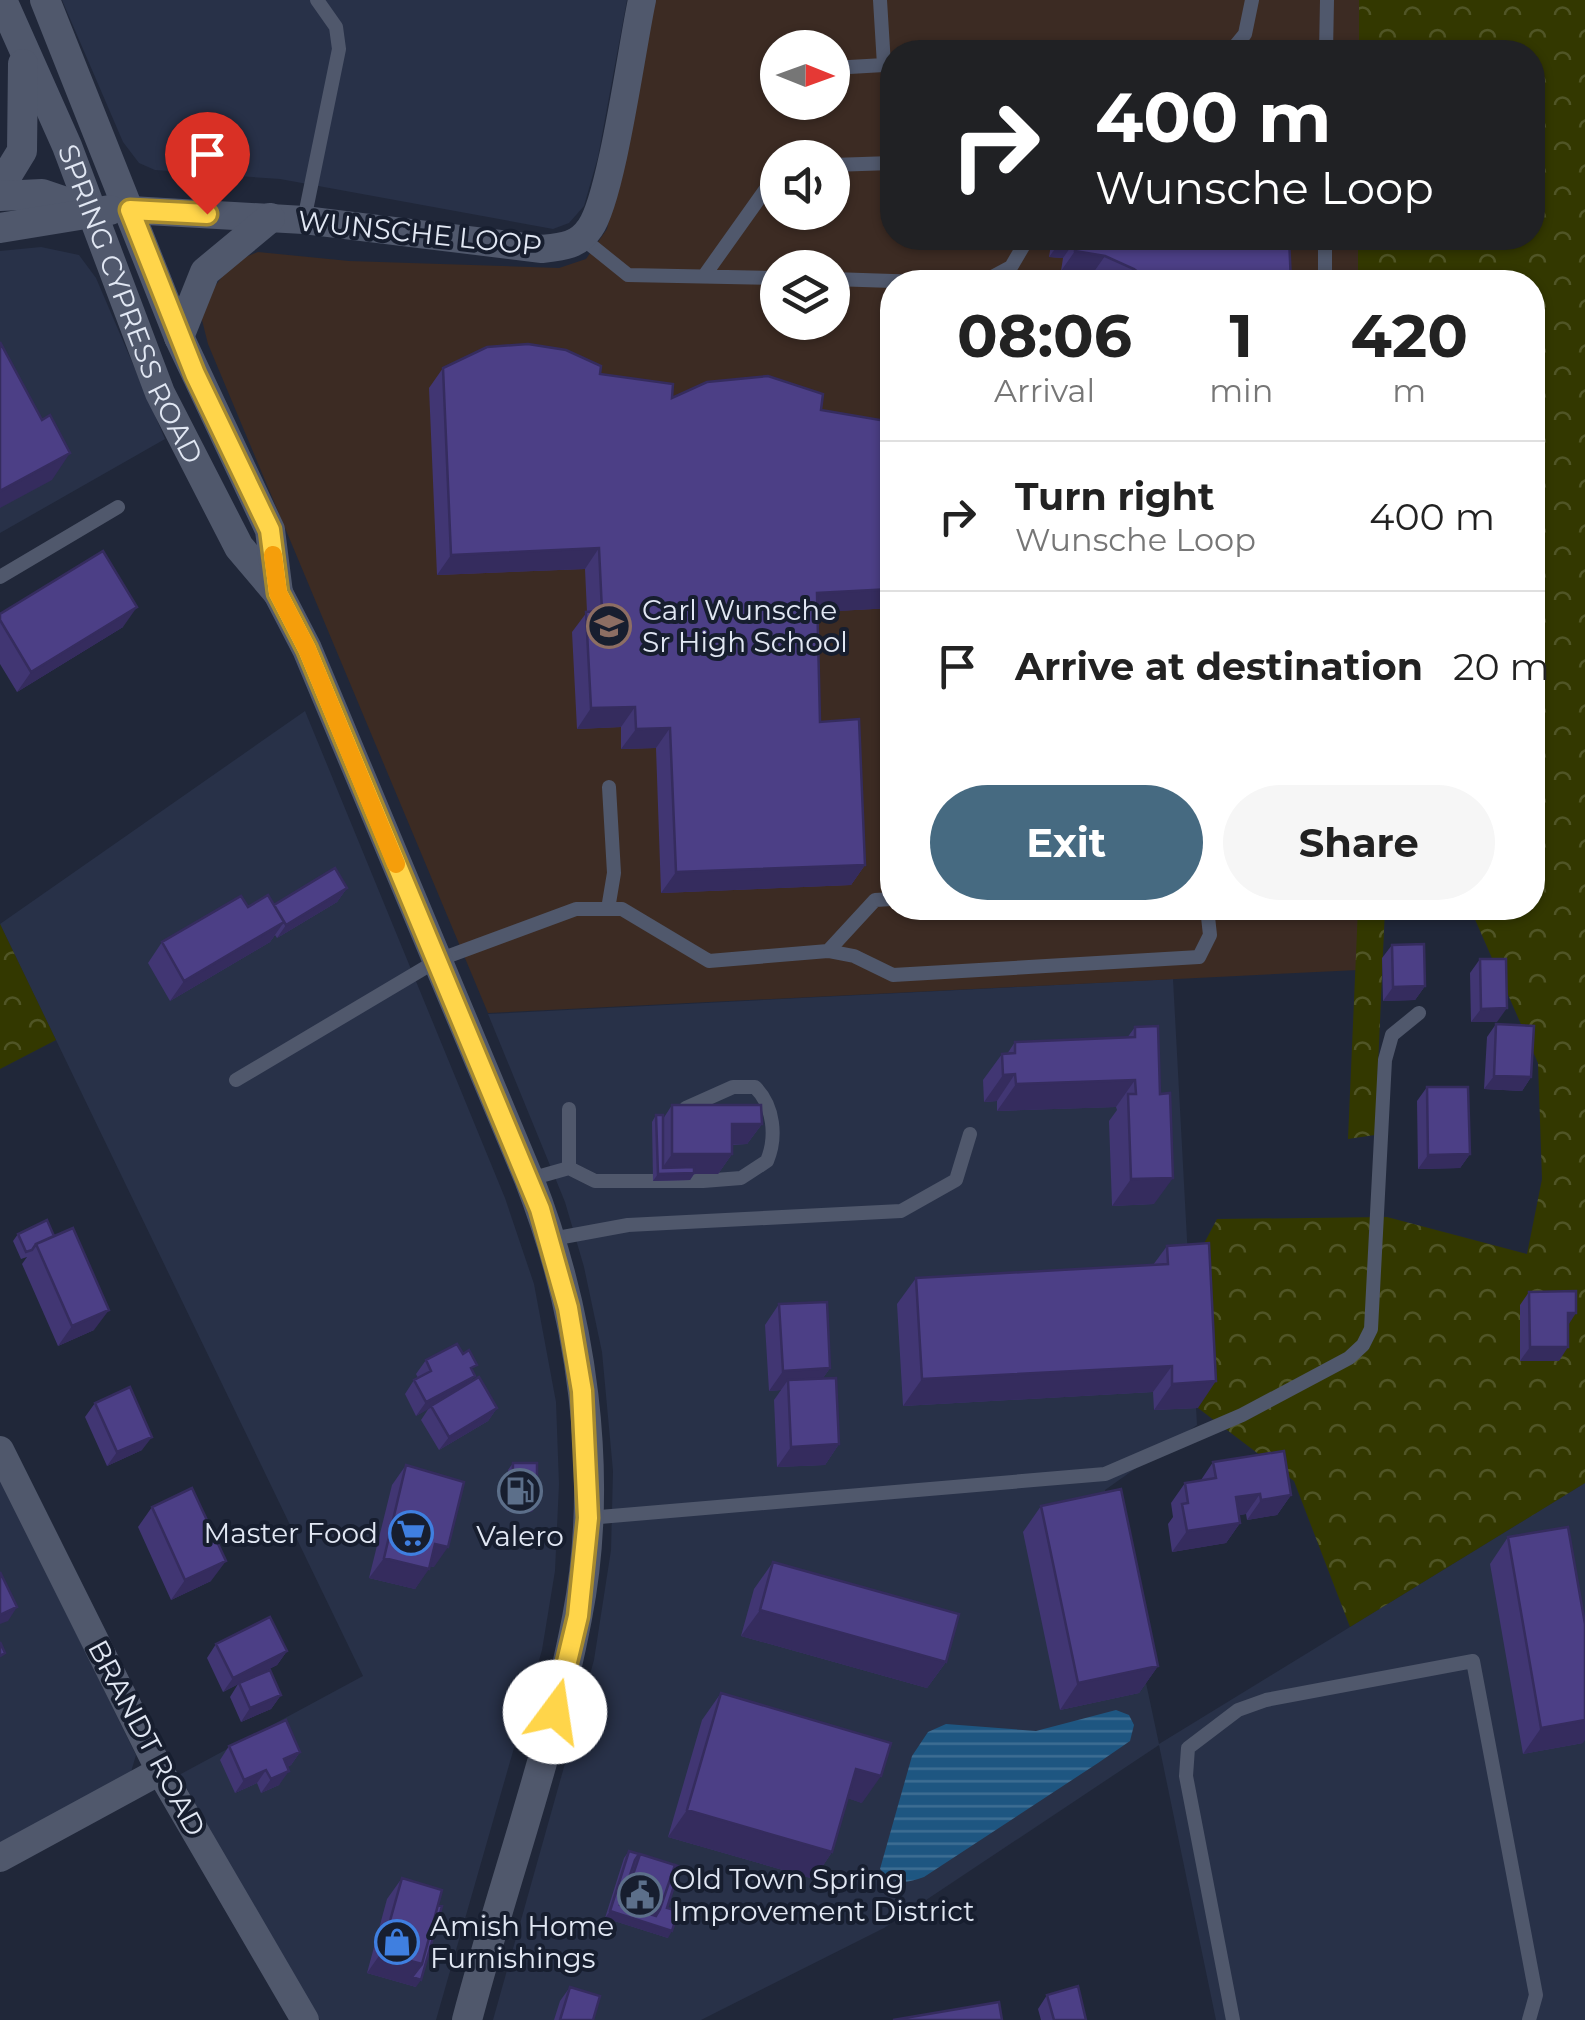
<!DOCTYPE html>
<html lang="en">
<head>
<meta charset="utf-8">
<style>
	:root { --surface:#fff; --page:#f6f6f6; --text:#222; --muted:#767676; --line:#e0e0e0; --accent:#466a81 }
	body { margin:0; font-family:Montserrat,sans-serif; background:var(--page); color:var(--text); height:100vh; display:flex; flex-direction:column; font-size:38px; white-space:nowrap }
	* { box-sizing:border-box; margin:0 }
	p { font-size:32px; color:var(--muted) }
	.icon { flex:none; width:55px; height:55px; fill:none; stroke:currentColor; stroke-width:2; stroke-linecap:round; stroke-linejoin:round }
	.map { position:relative; flex:1; overflow:hidden }
	.panel { position:absolute; left:880px; top:270px; width:665px; height:650px; display:flex; flex-direction:column; background:var(--surface); border-radius:40px; box-shadow:0 2px 8px #0004 }
	.panel>* { flex:none }
	.guide { position:absolute; left:880px; top:40px; width:665px; height:210px; border-radius:40px; box-shadow:0 2px 8px #0004; background:#202124; color:#fff; overflow:hidden }
	.needle { width:65px; rotate:91deg }
	.controls { position:absolute; left:760px; top:30px; display:grid; gap:20px }
	.controls a { display:grid; place-items:center; width:90px; height:90px; border-radius:50%; background:var(--surface); box-shadow:0 2px 8px #0004; font-size:50px }
	.pin { position:absolute; display:grid; place-items:center; width:85px; height:85px; color:#fff; margin:-102px -42px; border-radius:50% 50% 50% 0; rotate:-45deg; box-shadow:0 0 10px #0007 }
	.pin .icon { rotate:45deg }
	.me { position:absolute; width:110px; margin:-55px; rotate:14deg; stroke-linejoin:round; filter:drop-shadow(0 0 8px #0008) }
	.turn { display:flex; align-items:center; gap:35px; height:210px; padding:0 50px; font-size:45px }
	.turn .icon { width:130px; height:130px; stroke-width:2.5 }
	.turn b { display:block; font-size:70px; line-height:85px }
	.eta { display:flex; justify-content:space-evenly; align-items:center; height:170px; text-align:center }
	.eta b { font-size:60px; font-weight:700; line-height:70px }
	.action { display:flex; gap:20px; margin-top:auto; padding:20px 50px }
	.action a { flex:1; height:115px; border-radius:60px; background:var(--accent); color:#fff; font-size:40px; font-weight:700; line-height:115px; text-align:center }
	.action a+a { background:var(--page); color:var(--text) }
	ul { padding:0; list-style:none }
	li { display:flex; align-items:center; gap:30px; height:150px; padding:0 50px; border-top:2px solid var(--line) }
	li div { flex:1 }
	li b { display:block; font-size:38px }
	li em { font-style:normal }
	.map>svg:first-child { display:block }
	.built { fill:#283148 }
	.education { fill:#3c2b23; fill-rule:evenodd }
	.forest { fill:url(#forest-crowns) }
	.water { fill:url(#water-rules) }
	.lines { fill:none; stroke-linecap:round; stroke-linejoin:round }
	.lane { stroke:#50586c; stroke-width:14 }
	.street { stroke:#50586c; stroke-width:28 }
	.secondary { stroke:#50586c; stroke-width:30 }
	.wall { fill:#413673 }
	.shaded-wall { fill:#352c5e }
	.building { fill:#4c3f86; stroke:#352c5e; stroke-width:2.5 }
	.route-casing { stroke:#a68a30; stroke-width:25 }
	.route { stroke:#ffd54a; stroke-width:18 }
	.slow { stroke:#f59e0b; stroke-width:18 }
	.labels { text-anchor:middle; stroke-width:8; stroke-linejoin:round; paint-order:stroke }
	.street-label { font-size:28px; fill:#e1e7f3; stroke:#171e2f }
	.poi-label { font-size:28px; fill:#e1e7f3; stroke:#171e2f; text-anchor:start }
</style>
</head>
<body>
<div class="map">
<svg width="1585" height="2020" viewBox="0 0 1585 2020">
	<defs>
		<pattern id="forest-crowns" width="20" height="18" patternUnits="userSpaceOnUse" patternTransform="scale(2.5)"><rect width="20" height="18" fill="#333800"/><path d="M2 6a3 3 0 1 1 6 0M12 15a3 3 0 1 1 6 0" fill="none" stroke="#505526"/></pattern>
		<pattern id="water-rules" width="6" height="5" patternUnits="userSpaceOnUse" patternTransform="scale(2.5)"><rect width="6" height="5" fill="#1e5681"/><path d="M0 2.5h6" fill="none" stroke="#3e6e93"/></pattern>
	</defs>
	<rect width="100%" height="100%" fill="#202739"/>
	<!-- built -->
	<path class="built" d="M62 0H627L598 157 584 206 569 223 553 229 280 179 155 170 139 163 123 142Z
		M41 247 79 255 96 278 165 439 0 533V251Z
		M305 711 505 1198 534 1284 556 1402 559 1484 555 1571 542 1650 436 2020H320L295 1983 179 1775 363 1676 0 924Z
		M1173 979 1197 1425 1105 1490 1159 1744 1585 1483V2020H1216L1159 1745 884 1928 701 2020H493L594 1660 611 1550 613 1471 602 1352 584 1267 565 1202 488 1014Z
		M0 1478 136 1755 131 1772 0 1843Z"/>
	<!-- education -->
	<path class="education" d="M653 0H1359V52H892V238H1358V282H892V908H1358V970L488 1013 208 344 202 320 204 301 233 262 258 252 349 261 559 268 586 259 607 229ZM778 48H832V102H778ZM778 158H832V212H778ZM778 268H832V322H778Z"/>
	<!-- forest -->
	<path class="forest" d="M1359 0H1585V1483L1350 1627 1294 1481 1198 1408 1190 1270 1217 1219 1387 1217 1527 1254 1542 1179 1538 1063 1470 908H1532V282H1358V238H1532V52H1359Z
		M1358 908H1385L1375 1135 1348 1139Z
		M0 924 56 1040 0 1069Z"/>
	<!-- water -->
	<path class="water" d="M1116 1710 1129 1715 1134 1725 1130 1741 1098 1763 924 1877C904 1884 895 1885 880 1869L912 1756 928 1732 946 1724 1036 1731Z"/>
	<g class="lines">
		<!-- lane -->
		<path class="lane" d="M880 0 884 65H892
			M1197 52 1231 51 1245 34 1252 0
			M1326 52 1327 0
			M832 68 884 65
			M832 165 892 163
			M304 220 339 49 336 27 317 0
			M582 238 628 275 778 278
			M704 276 778 172
			M832 279 923 282
			M983 282 1011 267 1028 238
			M1325 282V238
			M0 577 118 507
			M608 909 614 873 609 787
			M828 951 875 900 892 899
			M236 1080 438 960 576 909H622L709 961 828 951 854 956 893 975 1199 957 1210 935 1207 908
			M569 1168 595 1181H703L741 1178 767 1161C777 1137 774 1106 755 1087H733L686 1108
			M530 1179 569 1168V1109
			M552 1239 628 1225 901 1211 956 1180 970 1134
			M588 1518 1105 1474 1242 1415 1349 1358 1363 1345 1371 1329 1385 1060 1392 1035 1419 1013
			M1233 2020 1186 1776 1188 1748 1238 1710 1266 1700 1473 1661 1536 1995 1529 2020"/>
		<!-- street -->
		<path class="street" d="M130 210 304 220 542 249C562 247 578 246 590 228 612 197 632 46 642 0
			M0 1450 160 1771 305 2020
			M0 1858 160 1771"/>
		<!-- secondary -->
		<g class="secondary">
			<path id="s1" d="M2 0 67 146 160 393 239 547 278 593 307 649 529 1179C582 1314 605 1474 577 1618 551 1754 502 1886 467 2020"/>
			<path d="M45 0 179 337 270 530 278 593"/>
			<path d="M0 187 22 151 23 64"/>
			<path d="M0 196 42 194 92 211"/>
			<path d="M0 228 110 210"/>
			<path d="M179 337 205 272 270 218"/>
		</g>
	</g>
	<!-- wall -->
	<path class="wall" d="M1052 238H1289L1291 282H1105L1091 276 1061 271 1063 258 1049 257Z
		M443 368 600 374 672 398 821 410 892 422V620V608L817 612 820 722 865 865 851 885 661 893 656 748 621 749V727L577 729 572 632 587 612 585 569 437 575 429 388Z
		M0 614 123 627 17 692 0 664Z
		M347 888 337 902 277 938 275 935 270 942 170 1001 148 963 162 942 248 907 274 905Z
		M1392 945 1425 986 1415 1000 1383 1001 1382 958Z
		M1480 959 1497 1022H1471L1470 973Z
		M1496 1024 1531 1077 1522 1091 1484 1089 1487 1037Z
		M1135 1027 1154 1204 1112 1206 1109 1121 1117 1110 1116 1107 997 1111V1101L984 1102 983 1080 1002 1054H1007L1015 1042 1127 1038Z
		M1427 1087 1470 1154 1460 1168 1418 1169 1417 1101Z
		M672 1105 762 1124 747 1144 732 1145V1154L718 1174H694L690 1180 653 1181 652 1122 656 1115 663 1119Z
		M47 1220 94 1330 58 1346 22 1264 27 1257 21 1259 13 1241 18 1234Z
		M1167 1246 1198 1408 1154 1410 1153 1392 903 1406 897 1304 916 1278 1153 1265Z
		M1529 1292 1568 1325 1559 1361H1520V1305Z
		M779 1304 830 1368 823 1378 839 1444 825 1465 777 1467 774 1400 781 1390 769 1391 765 1325Z
		M426 1360 473 1371 470 1383 497 1408 488 1421 439 1450 421 1420 429 1408 416 1416 405 1394 414 1380 418 1378 416 1374Z
		M95 1403 142 1450 107 1466 85 1417Z
		M1213 1462 1291 1495 1277 1515 1247 1520 1246 1514 1239 1515 1240 1523 1226 1543 1172 1552 1168 1524 1173 1517 1171 1503 1185 1483 1201 1480Z
		M513 1463 532 1512 507 1511 508 1470Z
		M406 1465 434 1567 430 1566 415 1589 369 1578 392 1485Z
		M1041 1506 1158 1666 1139 1693 1060 1710 1023 1532Z
		M152 1507 211 1581 171 1600 138 1527Z
		M1508 1537 1583 1743 1523 1754 1490 1564Z
		M773 1562 946 1662 927 1688 741 1636 754 1589Z
		M216 1644 287 1651 277 1665 255 1676 281 1695 271 1709 241 1722 230 1697 238 1684 223 1692 207 1658Z
		M721 1693 862 1803 848 1798 832 1852 814 1879 668 1837 702 1720Z
		M229 1746 300 1752 291 1765 287 1767 279 1785 261 1793 257 1783 235 1793 220 1760Z
		M629 1851 680 1867 667 1908 668 1938 605 1918 624 1858Z
		M402 1878 416 1987 367 1973 387 1899Z
		M570 1987 593 2020H554L560 2001Z
		M1047 1995 1086 2020H1041L1038 2009Z"/>
	<!-- shaded-wall -->
	<path class="shaded-wall" d="M1063 238H1077L1063 258 1049 257Z
		M1075 251 1105 256 1091 276 1061 271Z
		M70 453 52 480 0 508V491Z
		M599 548 585 569 437 575 451 555Z
		M892 589V608L802 613 817 593Z
		M137 607 123 627 17 692 31 672Z
		M635 707 621 727 577 729 591 708Z
		M670 728 656 748 621 749 636 729Z
		M865 865 851 885 661 893 676 872Z
		M347 888 337 902 277 938 286 925Z
		M284 922 270 942 170 1001 184 981Z
		M1425 986 1415 1000 1383 1001 1393 987Z
		M1507 1008 1497 1022H1471L1481 1009Z
		M1015 1074 997 1101 984 1102 1003 1075Z
		M1494 1076 1531 1077 1522 1091 1484 1089Z
		M1135 1080 1116 1107 997 1111 1016 1084Z
		M732 1124H762L747 1144 718 1145Z
		M672 1154H732L718 1174H694L690 1180 653 1181Z
		M1470 1154 1460 1168 1418 1169 1428 1155Z
		M1173 1178 1154 1204 1112 1206 1131 1179Z
		M109 1310 94 1330 58 1346 72 1326Z
		M1568 1313H1576L1567 1327Z
		M1530 1347H1568L1559 1361H1520Z
		M1172 1366 1153 1392 903 1406 922 1379Z
		M830 1368 816 1388 788 1380 781 1390 769 1391 783 1371Z
		M475 1376 465 1389 416 1416 426 1402Z
		M1216 1381 1198 1408 1154 1410 1172 1384Z
		M497 1408 488 1421 439 1450 449 1437Z
		M152 1437 142 1450 107 1466 117 1452Z
		M839 1444 825 1465 777 1467 791 1447Z
		M1260 1494 1246 1514 1222 1518 1236 1497Z
		M1291 1495 1277 1515 1247 1520 1261 1500Z
		M512 1504 537 1505 532 1512 507 1511Z
		M1240 1523 1226 1543 1172 1552 1187 1531Z
		M435 1544 448 1547 434 1567 420 1564Z
		M384 1558 429 1569 415 1589 369 1578Z
		M226 1561 211 1581 171 1600 185 1580Z
		M17 1607 8 1621 0 1624V1615Z
		M760 1610 946 1662 927 1688 741 1636Z
		M287 1651 277 1665 223 1692 233 1678Z
		M1158 1666 1139 1693 1060 1710 1078 1683Z
		M281 1695 271 1709 241 1722 250 1708Z
		M1585 1720V1740L1583 1743 1523 1754 1541 1728Z
		M300 1752 291 1765 274 1773 284 1759Z
		M856 1769 881 1776 862 1803 837 1795Z
		M266 1770 257 1783 235 1793 244 1780Z
		M289 1771 279 1785 261 1793 271 1779Z
		M687 1810 832 1852 814 1879 668 1837Z
		M625 1898 660 1909 651 1923 616 1912Z
		M610 1911 672 1931 668 1938 605 1918Z
		M381 1953 422 1964 421 1980 416 1987 367 1973Z"/>
	<!-- building -->
	<path class="building" d="M1075 238H1289L1291 282H1151L1134 269 1105 256 1075 251 1077 238Z
		M0 342 42 420 50 415 70 453 0 491Z
		M528 344 566 350 601 366 600 374 673 384 672 398 707 382 768 376 823 394 821 410 892 422V589L817 593 820 722 859 719 865 865 676 872 670 728 636 729 635 707 591 708 586 612 602 611 599 548 451 555 443 368 487 347Z
		M103 551 137 607 31 672 0 620V614Z
		M335 868 347 888 286 925 274 905Z
		M268 895 284 922 184 981 162 942 241 896 248 907Z
		M1424 944 1425 986 1393 987 1392 945Z
		M1480 959H1506L1507 1008 1481 1009Z
		M1496 1024 1534 1026 1531 1077 1494 1076Z
		M1158 1026 1160 1094 1170 1093 1173 1178 1131 1179 1128 1094H1136L1135 1080 1016 1084 1015 1074 1003 1075 1002 1054 1015 1053V1042L1135 1037V1027Z
		M1427 1087H1468L1470 1154 1428 1155Z
		M672 1105H761L762 1124H732V1154H672Z
		M656 1115H663V1168L694 1167V1173L658 1174Z
		M47 1220 54 1236 36 1244 32 1250 26 1252 18 1234Z
		M73 1228 109 1310 72 1326 36 1244Z
		M1209 1243 1216 1381 1172 1384V1366L922 1379 916 1278 1168 1264 1167 1246Z
		M1576 1291V1313H1568V1347H1530L1529 1292Z
		M827 1302 830 1368 783 1371 779 1304Z
		M457 1344 463 1354 469 1350 477 1365 471 1368 475 1376 426 1402 414 1380 431 1371 426 1360Z
		M479 1377 497 1408 449 1437 431 1406Z
		M836 1378 839 1444 791 1447 788 1380Z
		M130 1387 152 1437 117 1452 95 1403Z
		M1284 1451 1291 1495 1261 1500 1260 1494 1236 1497 1240 1523 1187 1531 1182 1504 1188 1503 1185 1483 1216 1478 1213 1462Z
		M513 1463H537V1505L512 1504Z
		M406 1465 464 1482 448 1547 435 1544 429 1569 384 1558Z
		M192 1488 226 1561 185 1580 152 1507Z
		M1121 1489 1158 1666 1078 1683 1041 1506Z
		M1568 1527 1585 1624V1720L1541 1728 1508 1537Z
		M773 1562 959 1614 946 1662 760 1610Z
		M0 1572 17 1607 0 1615Z
		M270 1617 287 1651 233 1678 216 1644Z
		M0 1642 5 1653 0 1656Z
		M270 1670 281 1695 250 1708 239 1683Z
		M721 1693 891 1743 881 1776 856 1769 832 1852 687 1810Z
		M286 1720 300 1752 284 1759 289 1771 271 1779 266 1770 244 1780 229 1746Z
		M629 1851 639 1854 635 1860 620 1905 656 1916 660 1909 675 1865 680 1867 667 1908 678 1911 672 1931 610 1911Z
		M640 1854 675 1865 660 1909 625 1898Z
		M402 1878 442 1890 422 1964 381 1953Z
		M438 1905 442 1906 421 1980 412 1977 422 1964Z
		M1078 1986 1086 2020H1054L1047 1995Z
		M570 1987 600 1996 593 2020H560Z
		M999 2002 1002 2020H893Z"/>
	<g class="lines">
		<!-- route casing -->
		<g class="route-casing">
			<path id="route" d="M207 214 130 210 195 374 270 530 278 593 307 649 540 1209 568 1308 582 1391 588 1518 578 1616 555 1712"/>
		</g>
		<!-- route -->
		<use href="#route" class="route"/>
		<!-- slow -->
		<path class="slow" d="M273 555 278 593 307 649 396 864"/>
	</g>
	<!-- icons -->
	<defs>
		<g id="school-ring" transform="scale(2.25)"><circle r="9.5" fill="#171e2f" stroke="#8d6e63" stroke-width="1.5"/><path d="M0-5L7-2L0 1L-7-2ZM-4 1L0 2.5L4 1V4Q0 6-4 4Z" fill="#8d6e63"/></g>
		<g id="fuel-ring" transform="scale(2.25)"><circle r="9.5" fill="#171e2f" stroke="#5c6f8a" stroke-width="1.5"/><path d="M-5.5-6h7V0h2V4h1.3V-2.5L3-4.5l.8-.8L6-3V5H2.5V1h-1V6h-7ZM-4.2-4.7v3.2H.2V-4.7Z" fill="#5c6f8a"/></g>
		<g id="supermarket-ring" transform="scale(2.25)"><circle r="9.5" fill="#171e2f" stroke="#3f7fe0" stroke-width="1.5"/><path d="M-6-5.5h2.5l.6 2H6L4.5 2H-2.5L-4.4-4H-6ZM-1.5 3.2a1.3 1.3 0 1 0 .1 0ZM3 3.2a1.3 1.3 0 1 0 .1 0Z" fill="#3f7fe0"/></g>
		<g id="civic-ring" transform="scale(2.25)"><circle r="9.5" fill="#171e2f" stroke="#5c6f8a" stroke-width="1.5"/><path d="M-.6-6.5H3V-4.5H.6V-3L4-1V1h2V6H-6V1h2V-1L-.6-3ZM-1.2 2.5V6h2.4V2.5Z" fill="#5c6f8a"/></g>
		<g id="shop-ring" transform="scale(2.25)"><circle r="9.5" fill="#171e2f" stroke="#3f7fe0" stroke-width="1.5"/><path d="M-5-2.5h2.3a2.7 3.5 0 0 1 5.4 0H5L5.5 6h-11ZM-1.5-2.5h3a1.5 2.3 0 0 0-3 0Z" fill="#3f7fe0"/></g>
	</defs>
	<g fill-rule="evenodd">
		<use href="#school-ring" x="609" y="626"/>
		<use href="#fuel-ring" x="520" y="1491"/>
		<use href="#supermarket-ring" x="411" y="1533"/>
		<use href="#civic-ring" x="640" y="1895"/>
		<use href="#shop-ring" x="397" y="1942"/>
	</g>
	<g class="labels">
		<!-- street labels -->
		<g class="street-label">
			<text transform="translate(420 233) rotate(6)" y="10">WUNSCHE LOOP</text>
			<text dy="10" stroke="none"><textPath href="#s1" startOffset="330">SPRING CYPRESS ROAD</textPath></text>
			<text transform="translate(147 1738) rotate(62)" y="10">BRANDT ROAD</text>
		</g>
		<!-- poi labels -->
		<g class="poi-label">
			<text x="642" y="620">Carl Wunsche<tspan x="642" dy="32">Sr High School</tspan></text>
			<text x="378" y="1543" text-anchor="end">Master Food</text>
			<text x="520" y="1546" text-anchor="middle">Valero</text>
			<text x="672" y="1889">Old Town Spring<tspan x="672" dy="32">Improvement District</tspan></text>
			<text x="430" y="1936">Amish Home<tspan x="430" dy="32">Furnishings</tspan></text>
		</g>
	</g>
</svg>
<div class="controls">
<a><svg class="needle" viewBox="-14 -14 28 28"><path d="M0-13l5 13h-10z" fill="#e53935"/><path d="M0 13l5-13h-10z" fill="#767676"/></svg></a>
<a><svg class="icon" aria-label="sound" viewBox="0 0 24 24"><path d="M4 9h4l5-4v14l-5-4H4zM17 9q2 3 0 6"/></svg></a>
<a><svg class="icon" aria-label="layers" viewBox="0 0 24 24"><path d="M12 4l9 5-9 5-9-5zM3 14l9 5 9-5"/></svg></a>
</div>
<div class="pin" style="left:207px;top:214px;background:#d93025"><svg class="icon" aria-label="arrive" viewBox="0 0 24 24"><path d="M6 21V4h12l-3 4 3 4H6"/></svg></div>
<svg class="me" style="left:555px;top:1712px" viewBox="-20 -20 40 40"><circle r="19" fill="#fff"/><path d="M0-13L10 11 0 6-10 11z" fill="#ffd54a"/></svg>
<div class="guide">
<div class="turn"><svg class="icon" aria-label="right" viewBox="0 0 24 24"><path d="M7 20v-9h11M14 6l5 5-5 5"/></svg><div><b>400 m</b>Wunsche Loop</div></div>
</div>
<section class="panel">
<div class="eta">
<div><b>08:06</b><p>Arrival</p></div>
<div><b>1</b><p>min</p></div>
<div><b>420</b><p>m</p></div>
</div>
<ul>
<li><svg class="icon" aria-label="right" viewBox="0 0 24 24"><path d="M7 20v-9h11M14 6l5 5-5 5"/></svg><div><b>Turn right</b><p>Wunsche Loop</p></div><em>400 m</em></li>
<li><svg class="icon" aria-label="arrive" viewBox="0 0 24 24"><path d="M6 21V4h12l-3 4 3 4H6"/></svg><div><b>Arrive at destination</b></div><em>20 m</em></li>
</ul>
<div class="action"><a>Exit</a><a>Share</a></div>
</section>
</div>
</body>
</html>
